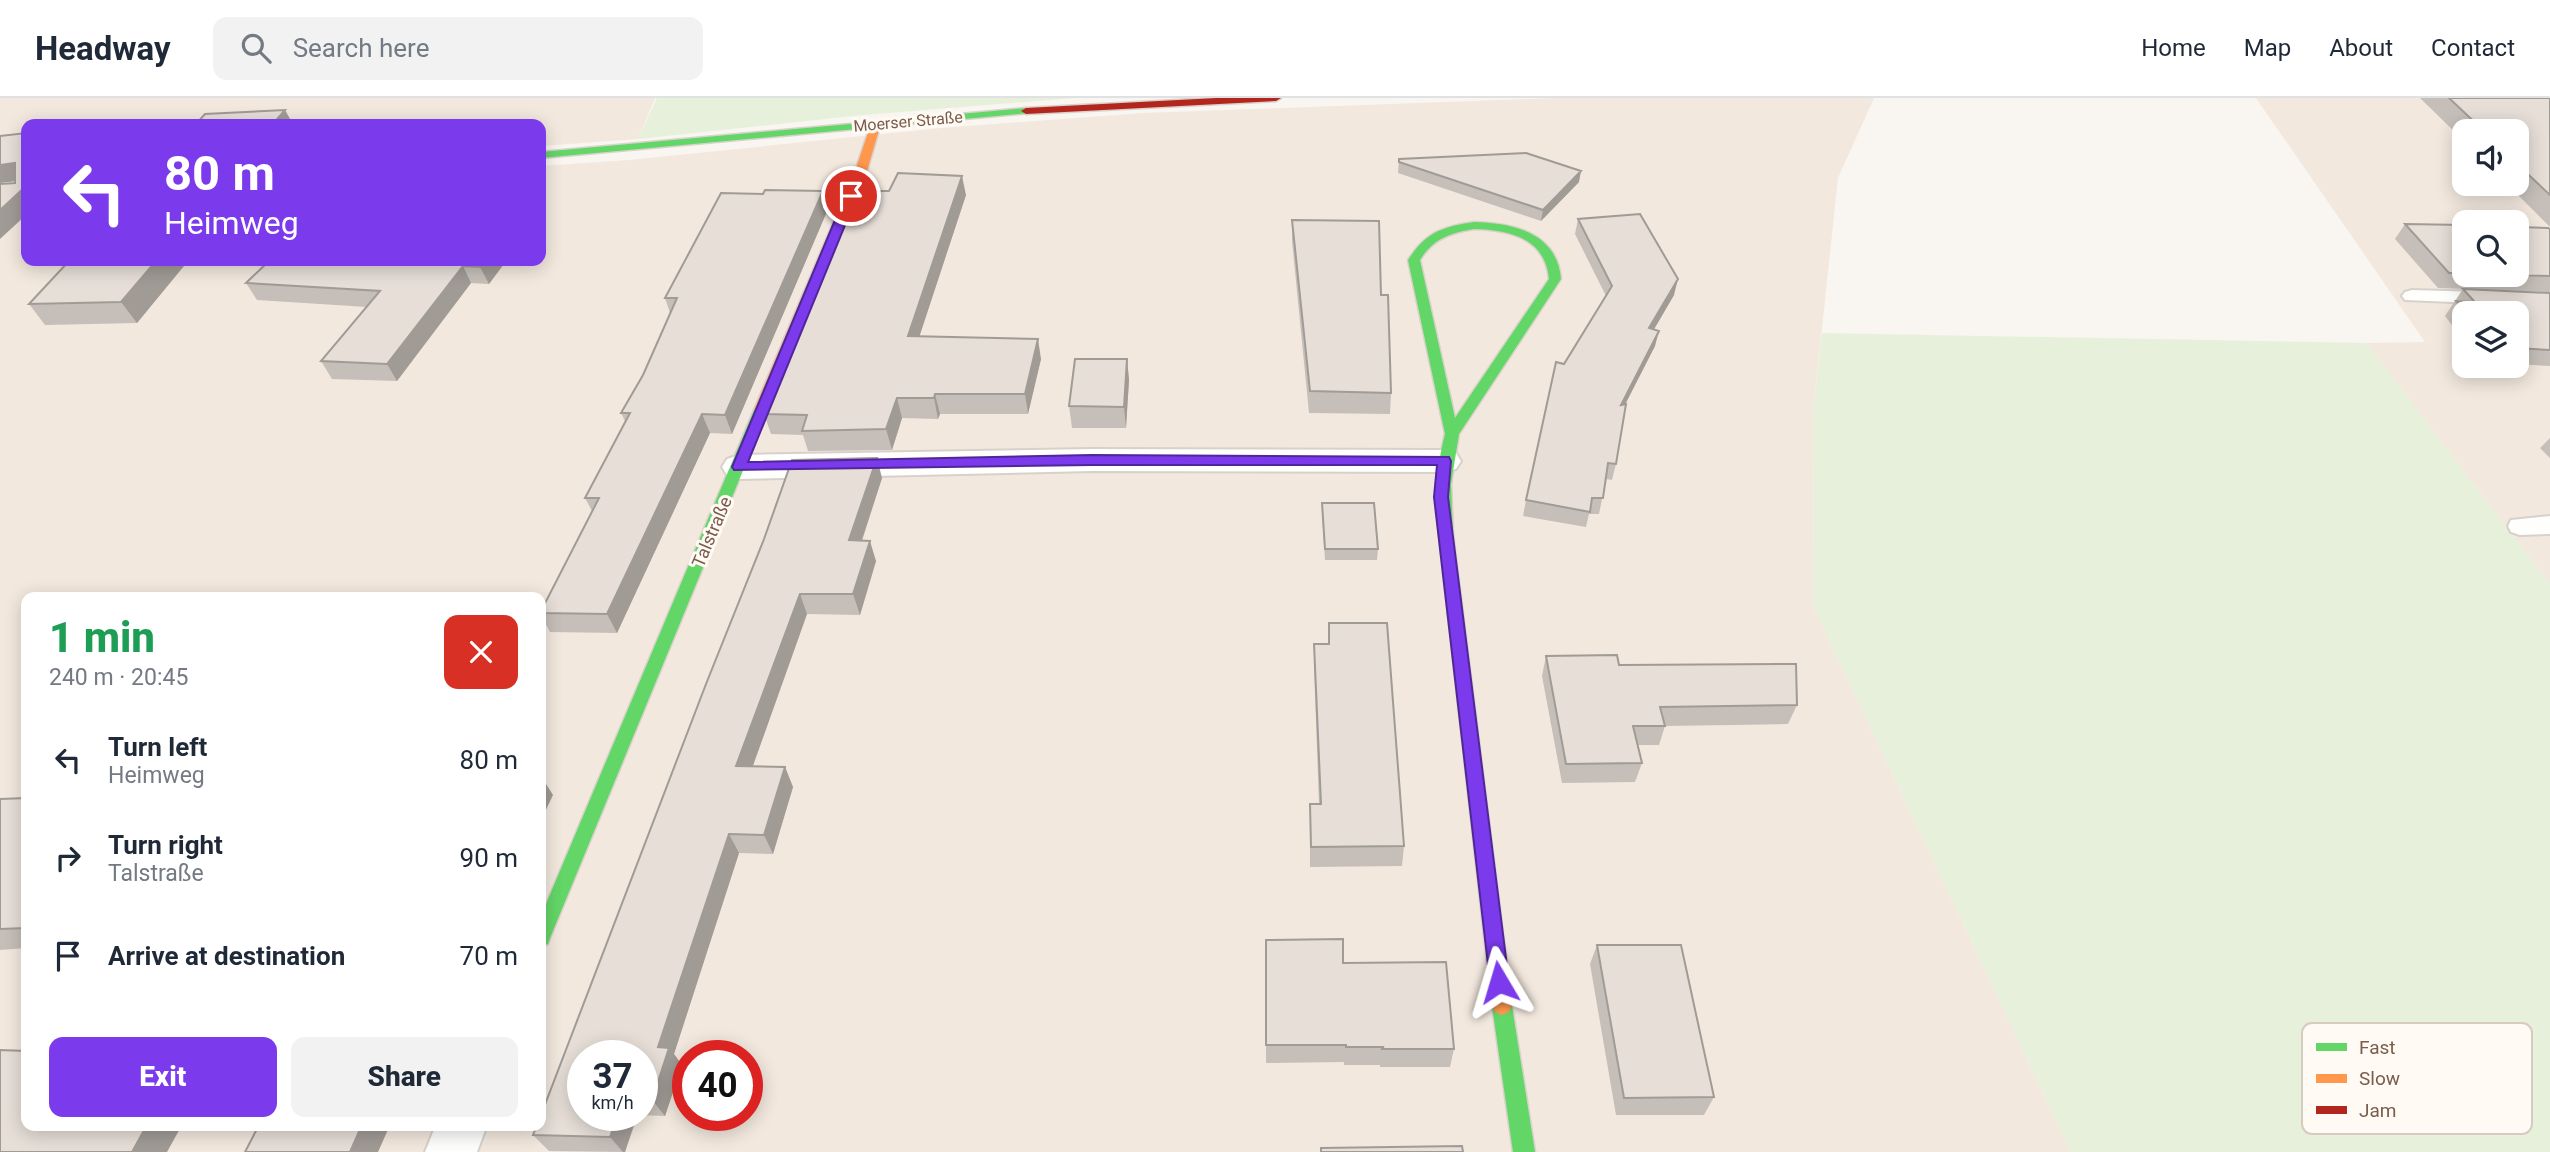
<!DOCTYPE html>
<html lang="en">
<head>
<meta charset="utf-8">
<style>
	:root { --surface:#fff; --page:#f2f2f3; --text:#1f2937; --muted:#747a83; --line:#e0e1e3; --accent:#7c3aed }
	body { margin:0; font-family:Roboto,sans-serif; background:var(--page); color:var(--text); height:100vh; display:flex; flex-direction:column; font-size:26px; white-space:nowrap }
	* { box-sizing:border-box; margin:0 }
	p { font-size:23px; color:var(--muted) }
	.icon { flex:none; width:38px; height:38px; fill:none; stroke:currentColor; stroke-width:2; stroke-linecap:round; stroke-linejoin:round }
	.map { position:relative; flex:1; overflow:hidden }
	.panel { position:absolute; left:21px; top:494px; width:525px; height:539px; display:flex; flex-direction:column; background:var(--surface); border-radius:14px; box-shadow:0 4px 18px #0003 }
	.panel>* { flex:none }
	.banner { position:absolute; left:21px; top:21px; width:525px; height:147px; border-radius:14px; box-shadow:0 4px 18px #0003; background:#7c3aed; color:#fff; overflow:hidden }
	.fabs { position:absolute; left:2452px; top:21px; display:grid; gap:14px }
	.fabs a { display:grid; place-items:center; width:77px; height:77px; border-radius:14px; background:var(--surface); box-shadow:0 4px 18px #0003; font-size:35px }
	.speed { position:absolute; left:567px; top:942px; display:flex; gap:14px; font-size:35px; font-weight:700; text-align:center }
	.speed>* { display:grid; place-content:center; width:91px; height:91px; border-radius:50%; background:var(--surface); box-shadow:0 4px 18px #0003; line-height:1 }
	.speed small { font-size:18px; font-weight:400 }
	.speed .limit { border:10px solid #d22; background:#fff; color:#111 }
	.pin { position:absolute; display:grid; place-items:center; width:60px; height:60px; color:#fff; margin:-30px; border:4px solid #fff; border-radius:50%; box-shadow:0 2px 7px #0007 }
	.me { position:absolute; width:77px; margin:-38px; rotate:353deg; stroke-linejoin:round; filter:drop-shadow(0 0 5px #0008) }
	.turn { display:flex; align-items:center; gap:24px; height:147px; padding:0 28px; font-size:32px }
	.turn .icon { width:91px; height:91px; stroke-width:2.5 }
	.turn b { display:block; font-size:49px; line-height:60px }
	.round { display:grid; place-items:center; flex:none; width:74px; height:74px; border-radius:14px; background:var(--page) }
	.summary { display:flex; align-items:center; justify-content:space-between; height:119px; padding:0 28px }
	h1 { font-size:42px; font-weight:800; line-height:52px; color:#1e9e55 }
	.button { display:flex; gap:14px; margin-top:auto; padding:14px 28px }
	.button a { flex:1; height:80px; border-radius:14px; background:var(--accent); color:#fff; font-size:28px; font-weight:800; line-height:80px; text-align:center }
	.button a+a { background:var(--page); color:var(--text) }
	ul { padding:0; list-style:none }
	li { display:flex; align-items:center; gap:21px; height:98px; padding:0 28px }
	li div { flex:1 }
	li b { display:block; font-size:26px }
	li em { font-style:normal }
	header { display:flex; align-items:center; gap:42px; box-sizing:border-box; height:98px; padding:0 35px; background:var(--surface); border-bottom:2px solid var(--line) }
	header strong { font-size:33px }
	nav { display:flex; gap:38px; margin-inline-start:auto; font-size:24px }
	.search { width:490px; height:63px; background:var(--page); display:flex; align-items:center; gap:18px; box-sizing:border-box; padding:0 24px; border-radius:14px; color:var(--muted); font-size:26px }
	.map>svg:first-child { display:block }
	.residential { fill:#f2e8de; fill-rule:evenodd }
	.green { fill:#e7f0db }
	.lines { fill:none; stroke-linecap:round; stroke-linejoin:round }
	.lane-casing { stroke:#d7d1cb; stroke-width:4 }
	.street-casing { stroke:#d7d1cb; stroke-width:4 }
	.fast-casing { stroke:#d9d2cb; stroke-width:3 }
	.slow-casing { stroke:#d9d2cb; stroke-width:3 }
	.jam-casing { stroke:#d9d2cb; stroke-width:3 }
	.lane { fill:#fefefd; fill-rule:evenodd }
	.street { fill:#fefefd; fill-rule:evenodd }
	.fast { fill:#63d668; fill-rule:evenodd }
	.slow { fill:#ff974d; fill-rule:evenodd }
	.jam { fill:#b3261e; fill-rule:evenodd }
	.wall { fill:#c6bfb9; fill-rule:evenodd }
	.shaded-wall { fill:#a19b96 }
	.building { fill:#e6ded7; stroke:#a19b96; stroke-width:2 }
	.route { fill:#7c3aed; stroke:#51269a; stroke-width:2 }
	.labels { text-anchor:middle; stroke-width:6; stroke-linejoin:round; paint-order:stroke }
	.far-street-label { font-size:16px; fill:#7a5c4d; stroke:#fffaf3 }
	.street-label { font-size:18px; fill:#7a5c4d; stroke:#fffaf3 }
	.key { fill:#fffaf3; stroke:#d7cbc1; stroke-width:2 }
	.key-label { font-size:19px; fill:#7a5c4d }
</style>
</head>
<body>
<header>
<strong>Headway</strong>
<div class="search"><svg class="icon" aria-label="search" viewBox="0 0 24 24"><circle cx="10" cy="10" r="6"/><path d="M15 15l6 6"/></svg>Search here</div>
<nav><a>Home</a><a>Map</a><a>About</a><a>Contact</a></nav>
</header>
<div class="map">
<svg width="2550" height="1054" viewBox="0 0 2550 1054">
	<rect width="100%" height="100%" fill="#f9f5f0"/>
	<!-- residential -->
	<path class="residential" d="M0 0H655L638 41 541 48V26H26V82L0 85Z
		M1556 0H1874L1838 80 1813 315 1814 510 2071 1054H0V105L26 103V163H541V68L629 62 941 30 1144 15ZM26 499H541V1027H26ZM583 957H642V1017H583ZM688 957H747V1017H688Z
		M2256 0H2550V486L2366 245 2425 244ZM2464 33H2516V86H2464ZM2464 124H2516V177H2464ZM2464 215H2516V268H2464Z"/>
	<!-- green -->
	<path class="green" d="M657 0H1075L863 17 638 41Z
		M1822 235 2366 245 2550 486V1054H2071L1814 510 1813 315Z"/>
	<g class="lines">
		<!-- lane casing -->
		<g class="lane-casing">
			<path id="lane" d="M2412 192 2550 196V208L2405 202 2402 198 2405 194Z
				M2550 418V436L2520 437 2511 434 2508 428 2511 422Z"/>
		</g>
		<!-- street casing -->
		<g class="street-casing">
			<path id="street" d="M1092 351 1444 352 1456 355 1461 363 1456 371 1444 374 1092 373 739 381 727 377 722 369 727 361 739 357Z
				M436 1027H487L477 1054H425Z"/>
		</g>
		<!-- fast casing -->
		<g class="fast-casing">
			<path id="fast" d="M1026 10 1031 13 1030 15 541 60V54Z
				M1474 124C1514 125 1557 135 1561 181L1459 336 1451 386 1453 437 1446 442 1439 437C1435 402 1436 370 1445 336L1408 162C1426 134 1442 129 1474 124ZM1474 131C1510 132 1545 140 1549 181L1455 320 1420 162C1433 141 1450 135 1474 131Z
				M761 308 768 312 550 840 548 846 541 848V818L754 312Z
				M1502 899 1509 902 1512 908 1535 1054H1513L1492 908 1495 902Z"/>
		</g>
		<!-- slow casing -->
		<g class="slow-casing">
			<path id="slow" d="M872 23 881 25 867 73 768 312 761 316 756 315 754 312 855 73Z
				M1446 432 1453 437 1512 908 1509 914 1502 917 1495 914 1492 908 1439 437Z"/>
		</g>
		<!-- jam casing -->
		<g class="jam-casing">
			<path id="jam" d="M1216 0H1281L1276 3 1026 16 1021 13 1026 10Z"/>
		</g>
		<!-- lane -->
		<use href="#lane" class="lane"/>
		<!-- street -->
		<use href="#street" class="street"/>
		<!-- fast -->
		<use href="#fast" class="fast"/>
		<!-- slow -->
		<use href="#slow" class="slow"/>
		<!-- jam -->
		<use href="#jam" class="jam"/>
	</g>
	<!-- wall -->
	<path class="wall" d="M2420 0H2550V129L2507 86H2516V33H2464V43Z
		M1399 61 1579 84 1541 123 1398 75Z
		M823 93 828 111 732 336 710 335 617 535 550 534 541 517V513L592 413 585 400 625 323 621 315 643 277 670 215 665 200 763 96Z
		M966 97 919 238 1041 261 1028 316H940L938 321 902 320 892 352 808 353 803 337 771 336 764 316Z
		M1578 121 1674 197 1654 231 1655 248 1625 307 1616 366 1612 382 1606 381 1599 416H1589L1586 429 1523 418 1526 402 1564 266 1606 198 1575 136Z
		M1292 122 1381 197 1391 295 1390 316 1309 315 1292 143Z
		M2405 126 2464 127V177H2516L2550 131V194L2438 190 2395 141Z
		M69 163H188L137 225 45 227 29 206Z
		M506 163 489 186 471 185 397 283 332 281 321 263 367 209 257 202 246 185Z
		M2463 191 2550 195V268L2516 266V215H2464V243L2445 218Z
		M1127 261 1129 282 1126 330H1072L1069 308Z
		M2550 340V360L2540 350Z
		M882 380 862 443 876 463 860 517 807 516 753 668 785 669 793 689 773 756 739 755 674 956 682 967 665 1018 638 1017 625 1054 549 1053 533 1037 764 441ZM642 957V1017H583Z
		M1322 405 1378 451 1377 462H1325L1322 416Z
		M1329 525 1404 748 1402 768 1310 769V706H1319L1314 567V546H1328Z
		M1546 558 1619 567 1797 607 1788 626 1665 628 1659 647H1637L1642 665 1635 684 1562 685 1542 578Z
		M26 700V850L0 852V701Z
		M1266 842 1343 865 1454 951 1450 969H1380V967H1344V964L1266 965Z
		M1597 847 1714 999 1704 1017H1616L1590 866Z"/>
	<!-- shaded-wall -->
	<path class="shaded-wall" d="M285 12 293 26H273Z
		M15 65 26 82 0 85V67Z
		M1581 73 1579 84 1541 123 1543 112Z
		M962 78 966 97 913 258 908 238Z
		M26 88V117L0 141V112Z
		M823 93 828 111 732 336 725 317Z
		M156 163H188L137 225 121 204Z
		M485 163H506L489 186 480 169Z
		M463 168 471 185 397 283 387 266Z
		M1678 181 1674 197 1646 245 1649 230Z
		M1659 233 1655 248 1617 322 1621 307Z
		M1038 241 1041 261 1028 316 1025 296Z
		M1127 261 1129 282 1126 330 1124 309Z
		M935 296 940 316 938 321 934 300Z
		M897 300 902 320 892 352 886 331Z
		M702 316 710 335 617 535 607 516Z
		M877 360 882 380 855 463 849 442Z
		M870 443 876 463 860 517 853 496Z
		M800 496 807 516 746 687 736 668Z
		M785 669 793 689 773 756 764 737Z
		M541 678 553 697 544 716 541 718Z
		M729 736 739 755 674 956 682 967 665 1018 652 1002 658 949Z
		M618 1017H637L625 1054H623L610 1039Z
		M147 1027H182L167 1054H132Z
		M362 1027H390L378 1054H350Z"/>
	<!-- building -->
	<path class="building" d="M2449 0H2550V97L2516 65V33H2484Z
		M285 12 273 26H196L205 16Z
		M26 35V88L0 112V86L15 85V65L0 67V38Z
		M1526 55 1581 73 1543 112 1399 64V61Z
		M898 75 962 78 908 238 1038 241 1025 296H935L934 300H897L886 331 802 333 807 317 764 316 857 93H889Z
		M765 92 823 93 725 317 702 316 607 516 541 515V513L599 400H585L630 315H621L643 277 677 200H665L721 95 763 96Z
		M1640 116 1678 181 1649 230 1659 233 1621 307 1626 306 1616 366 1608 365 1603 400H1592L1590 414 1526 402 1556 264 1564 266 1612 188 1578 121Z
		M1292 122 1379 123 1381 197H1388L1391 295 1310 293Z
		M2405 126 2464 127V175H2449Z
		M2516 129 2548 130 2550 131V178L2502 177H2516Z
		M69 163H156L121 204 29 206Z
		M269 163H485L480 169 463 168 387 266 321 263 380 193 246 185Z
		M2463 191 2550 195V252L2516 250V215H2466L2456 203 2475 204Z
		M1075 261H1127L1124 309 1069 308Z
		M877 360 849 442 870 443 853 496H800L736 668 785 669 764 737 729 736 658 949 669 950 652 1002 642 1001V957H583V1017H618L610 1039 533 1037 537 1027H541V1017L706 586 764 441 792 362Z
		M1322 405H1374L1378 451H1325Z
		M1329 525H1387L1404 748 1311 749 1310 706H1321L1314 546H1329Z
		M1617 557 1619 567 1796 566 1797 607 1660 609 1665 628H1633L1642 665 1566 666 1546 558Z
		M26 700V830L0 831V701Z
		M1343 841V865L1446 864 1454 951H1382L1383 949H1346V947H1266V842Z
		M1597 847H1681L1714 999 1624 1000Z
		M0 952 26 953V1027H147L132 1054H0Z
		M259 1027H362L350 1054H245Z
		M1462 1048 1463 1054H1321V1050Z"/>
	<!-- route -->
	<path class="route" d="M851 95 857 98 748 364 1092 357 1449 359 1451 363 1448 399 1509 884 1506 891 1499 893 1492 891 1490 884 1434 399 1437 367H1092L734 372 732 369 845 98Z"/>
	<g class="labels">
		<!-- far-street labels -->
		<g class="far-street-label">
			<text transform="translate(908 23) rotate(-5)" y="6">Moerser Straße</text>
		</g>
		<!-- street labels -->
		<g class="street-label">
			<text transform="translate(712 434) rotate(-67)" y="6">Talstraße</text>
		</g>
	</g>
	<!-- legend -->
	<rect x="2302" y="925" width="230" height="111" rx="10" class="key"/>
	<rect x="2316" y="945" width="31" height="8" fill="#63d668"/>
	<rect x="2316" y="976" width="31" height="9" fill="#ff974d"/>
	<rect x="2316" y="1008" width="31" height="8" fill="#b3261e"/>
	<g class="key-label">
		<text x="2359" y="956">Fast</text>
		<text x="2359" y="987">Slow</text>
		<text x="2359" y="1019">Jam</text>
	</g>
</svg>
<div class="fabs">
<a><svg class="icon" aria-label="sound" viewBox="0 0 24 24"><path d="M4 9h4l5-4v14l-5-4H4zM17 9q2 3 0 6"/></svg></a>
<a><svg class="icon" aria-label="search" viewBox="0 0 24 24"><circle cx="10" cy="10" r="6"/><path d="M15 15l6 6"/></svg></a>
<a><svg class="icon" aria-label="layers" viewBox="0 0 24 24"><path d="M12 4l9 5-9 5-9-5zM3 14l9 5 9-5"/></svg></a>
</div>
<div class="speed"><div>37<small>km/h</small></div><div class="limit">40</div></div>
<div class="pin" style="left:851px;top:98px;background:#d93025"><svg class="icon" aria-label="arrive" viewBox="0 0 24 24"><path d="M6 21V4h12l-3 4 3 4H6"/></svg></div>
<svg class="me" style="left:1499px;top:884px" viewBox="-20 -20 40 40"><path d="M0-17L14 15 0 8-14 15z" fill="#7c3aed" stroke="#fff" stroke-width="4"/></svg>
<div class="banner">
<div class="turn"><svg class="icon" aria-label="left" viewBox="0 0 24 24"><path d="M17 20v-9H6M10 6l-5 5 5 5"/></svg><div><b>80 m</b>Heimweg</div></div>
</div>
<section class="panel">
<div class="summary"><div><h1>1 min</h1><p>240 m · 20:45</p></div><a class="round" style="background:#d93025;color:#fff"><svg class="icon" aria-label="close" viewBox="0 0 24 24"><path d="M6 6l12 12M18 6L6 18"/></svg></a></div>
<ul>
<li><svg class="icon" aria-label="left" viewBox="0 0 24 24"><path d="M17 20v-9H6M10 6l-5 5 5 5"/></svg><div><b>Turn left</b><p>Heimweg</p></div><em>80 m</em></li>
<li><svg class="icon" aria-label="right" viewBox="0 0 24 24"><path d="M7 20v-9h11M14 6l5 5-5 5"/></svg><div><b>Turn right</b><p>Talstraße</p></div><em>90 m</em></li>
<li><svg class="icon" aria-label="arrive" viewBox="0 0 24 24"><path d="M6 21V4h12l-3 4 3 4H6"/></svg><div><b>Arrive at destination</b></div><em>70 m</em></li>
</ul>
<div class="button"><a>Exit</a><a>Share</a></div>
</section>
</div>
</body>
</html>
